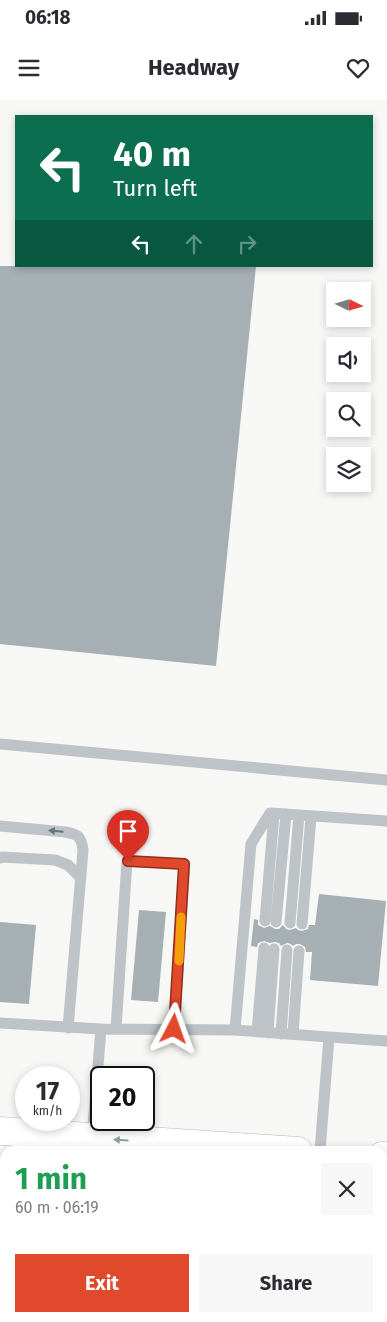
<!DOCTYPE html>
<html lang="en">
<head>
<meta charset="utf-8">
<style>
	:root { --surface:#fff; --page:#f7f7f7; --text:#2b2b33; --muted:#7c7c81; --accent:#e0492c }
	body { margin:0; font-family:"Fira Sans",sans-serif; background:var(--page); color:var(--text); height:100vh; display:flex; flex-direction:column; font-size:19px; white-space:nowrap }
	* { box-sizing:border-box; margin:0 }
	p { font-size:16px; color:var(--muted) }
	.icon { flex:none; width:28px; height:28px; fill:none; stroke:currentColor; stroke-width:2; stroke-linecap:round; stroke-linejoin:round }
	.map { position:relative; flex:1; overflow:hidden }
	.side { position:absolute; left:0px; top:1046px; width:388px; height:176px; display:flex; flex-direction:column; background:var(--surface); border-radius:15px 15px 0 0; box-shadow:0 2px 8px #0003 }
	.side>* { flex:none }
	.guide { position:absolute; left:15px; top:15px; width:358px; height:152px; border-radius:0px; box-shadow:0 2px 8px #0003; background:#0b6e4f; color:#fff; overflow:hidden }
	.needle { width:32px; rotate:95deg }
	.buttons { position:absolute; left:326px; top:182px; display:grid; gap:10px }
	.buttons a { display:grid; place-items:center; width:45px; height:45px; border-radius:0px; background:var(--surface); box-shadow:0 2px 8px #0003; font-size:25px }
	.speed { position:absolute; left:15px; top:966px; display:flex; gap:10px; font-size:25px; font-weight:700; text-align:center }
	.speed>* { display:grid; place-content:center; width:65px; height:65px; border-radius:50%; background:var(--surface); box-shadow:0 2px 8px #0003; line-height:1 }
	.speed small { font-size:12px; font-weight:400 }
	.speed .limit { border:2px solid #111; border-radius:8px; background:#fff; color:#111 }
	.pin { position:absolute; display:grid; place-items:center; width:42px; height:42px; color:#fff; margin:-51px -21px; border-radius:50% 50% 50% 0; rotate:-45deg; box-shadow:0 0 5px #0007 }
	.pin .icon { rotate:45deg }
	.me { position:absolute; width:55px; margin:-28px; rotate:4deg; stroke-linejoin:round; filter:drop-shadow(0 0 4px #0008) }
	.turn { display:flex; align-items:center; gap:18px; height:105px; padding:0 15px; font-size:22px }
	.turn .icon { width:65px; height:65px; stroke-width:2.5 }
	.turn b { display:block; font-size:35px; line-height:42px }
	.lanes { display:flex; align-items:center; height:48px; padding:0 15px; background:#0003; justify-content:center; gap:25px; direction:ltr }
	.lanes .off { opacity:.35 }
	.round { display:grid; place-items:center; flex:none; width:52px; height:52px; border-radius:0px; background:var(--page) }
	.summary { display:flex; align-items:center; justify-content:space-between; height:85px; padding:0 15px }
	h1 { font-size:30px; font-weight:700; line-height:38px; color:#1e9e55 }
	.button { display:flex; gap:10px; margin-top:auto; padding:10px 15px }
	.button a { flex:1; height:58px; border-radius:0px; background:var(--accent); color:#fff; font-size:20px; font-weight:700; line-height:58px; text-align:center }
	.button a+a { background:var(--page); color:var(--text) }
	.status { display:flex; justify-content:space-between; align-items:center; height:35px; padding:0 25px; background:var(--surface); direction:ltr }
	.status svg { height:14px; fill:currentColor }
	header { display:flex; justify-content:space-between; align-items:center; height:65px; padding:0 15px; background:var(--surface); font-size:22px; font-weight:700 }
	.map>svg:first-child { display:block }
	.building { fill:#a5afb4 }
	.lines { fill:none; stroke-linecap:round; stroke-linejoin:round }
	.primary-casing { stroke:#b2b8bb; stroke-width:29 }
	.lane { stroke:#bec3c7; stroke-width:11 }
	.primary { stroke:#fff; stroke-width:28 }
	.oneway { fill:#63757f }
	.oneway2 { fill:#929ea5 }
	.route-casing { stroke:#922f1d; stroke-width:12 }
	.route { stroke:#e0492c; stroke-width:9 }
	.slow { stroke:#f59e0b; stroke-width:9 }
</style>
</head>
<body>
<div class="status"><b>06:18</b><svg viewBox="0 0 49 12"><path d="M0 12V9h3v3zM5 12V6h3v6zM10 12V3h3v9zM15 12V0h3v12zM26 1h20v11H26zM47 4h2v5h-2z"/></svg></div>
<header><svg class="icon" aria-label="menu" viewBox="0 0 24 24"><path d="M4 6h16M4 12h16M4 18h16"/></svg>Headway<svg class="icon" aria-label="heart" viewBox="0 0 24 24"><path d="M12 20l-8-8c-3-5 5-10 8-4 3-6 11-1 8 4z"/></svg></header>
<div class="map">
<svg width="387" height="1222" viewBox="0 0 387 1222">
	<rect width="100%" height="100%" fill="#f7f7f5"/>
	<!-- building -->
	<path class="building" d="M0 166H256L216 566 0 544Z
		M319 794 386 801 378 886 310 880 312 852H306L305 847 300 844H296L293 846 291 844 287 843 281 846 279 843 275 842 270 843 264 841 258 843 257 847 251 846 254 819 258 820V825L264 828 270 826 275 829H279L283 825 286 829 290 830 296 828 298 830 302 831 308 829 309 825H315Z
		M139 810 166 812 158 902 131 900Z
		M0 822 36 825 29 904 0 902Z"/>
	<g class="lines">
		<!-- primary casing -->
		<g class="primary-casing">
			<path id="primary" d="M0 1031 298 1051
				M382 1056H387
				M0 1090 5 1091
				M382 1114H387"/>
		</g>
		<!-- lane -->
		<path class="lane" d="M0 644 387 680
			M0 726 65 732C78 734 81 736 83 750L68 928
			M0 758 2 757 55 760 68 765 81 778
			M265 821 274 714
			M276 822 286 714
			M290 823 299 715
			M302 824 311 717
			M0 923 101 929 235 930 329 937
			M116 929 127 761 185 764 174 929
			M235 930 251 744 270 713 387 721
			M257 932 264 848
			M268 933 274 849
			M281 934 287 850
			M293 934 299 851
			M92 1038 101 929
			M320 1051 329 937 387 941
			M0 1153H5
			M382 1188H387
			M22 1222 23 1218
			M172 1222 173 1218
			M254 1222V1218"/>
		<!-- primary -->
		<use href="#primary" class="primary"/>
	</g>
	<!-- one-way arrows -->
	<defs><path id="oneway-solid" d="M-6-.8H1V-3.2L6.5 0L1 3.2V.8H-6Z" transform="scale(1.25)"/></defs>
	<use class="oneway" href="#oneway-solid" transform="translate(56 731) rotate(-175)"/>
	<use class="oneway2" href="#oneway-solid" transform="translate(121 1040) rotate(-176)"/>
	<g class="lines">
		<!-- route casing -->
		<g class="route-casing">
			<path id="route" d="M128 761 184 764 174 929"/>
		</g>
		<!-- route -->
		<use href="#route" class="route"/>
		<!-- slow -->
		<path class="slow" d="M179 861 181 817"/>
	</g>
</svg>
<div class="buttons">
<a><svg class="needle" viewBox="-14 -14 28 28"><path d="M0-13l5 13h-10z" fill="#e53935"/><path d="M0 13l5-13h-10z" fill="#7c7c81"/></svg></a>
<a><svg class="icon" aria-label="sound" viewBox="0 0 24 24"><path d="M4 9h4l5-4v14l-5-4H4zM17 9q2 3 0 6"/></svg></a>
<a><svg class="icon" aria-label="search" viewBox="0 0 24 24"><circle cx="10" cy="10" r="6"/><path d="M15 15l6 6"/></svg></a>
<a><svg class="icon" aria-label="layers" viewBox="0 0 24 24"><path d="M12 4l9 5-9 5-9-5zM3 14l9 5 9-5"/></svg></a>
</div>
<div class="speed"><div>17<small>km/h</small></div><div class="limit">20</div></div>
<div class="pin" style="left:128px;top:761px;background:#d93025"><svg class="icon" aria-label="arrive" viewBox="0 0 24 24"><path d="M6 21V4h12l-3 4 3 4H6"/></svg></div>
<svg class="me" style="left:174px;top:929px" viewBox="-20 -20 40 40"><path d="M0-17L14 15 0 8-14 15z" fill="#e0492c" stroke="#fff" stroke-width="4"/></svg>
<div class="guide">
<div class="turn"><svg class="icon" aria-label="left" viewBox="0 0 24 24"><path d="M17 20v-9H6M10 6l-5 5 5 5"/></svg><div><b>40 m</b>Turn left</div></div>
<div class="lanes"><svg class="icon" aria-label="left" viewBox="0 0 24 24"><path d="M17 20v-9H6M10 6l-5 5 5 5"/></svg><svg class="icon off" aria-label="ahead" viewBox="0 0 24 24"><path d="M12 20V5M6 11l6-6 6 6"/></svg><svg class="icon off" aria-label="right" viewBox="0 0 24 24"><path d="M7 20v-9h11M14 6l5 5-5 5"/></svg></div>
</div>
<section class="side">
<div class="summary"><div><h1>1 min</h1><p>60 m · 06:19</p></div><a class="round"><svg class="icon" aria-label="close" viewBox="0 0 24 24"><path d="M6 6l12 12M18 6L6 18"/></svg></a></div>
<div class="button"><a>Exit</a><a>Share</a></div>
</section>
</div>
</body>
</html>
